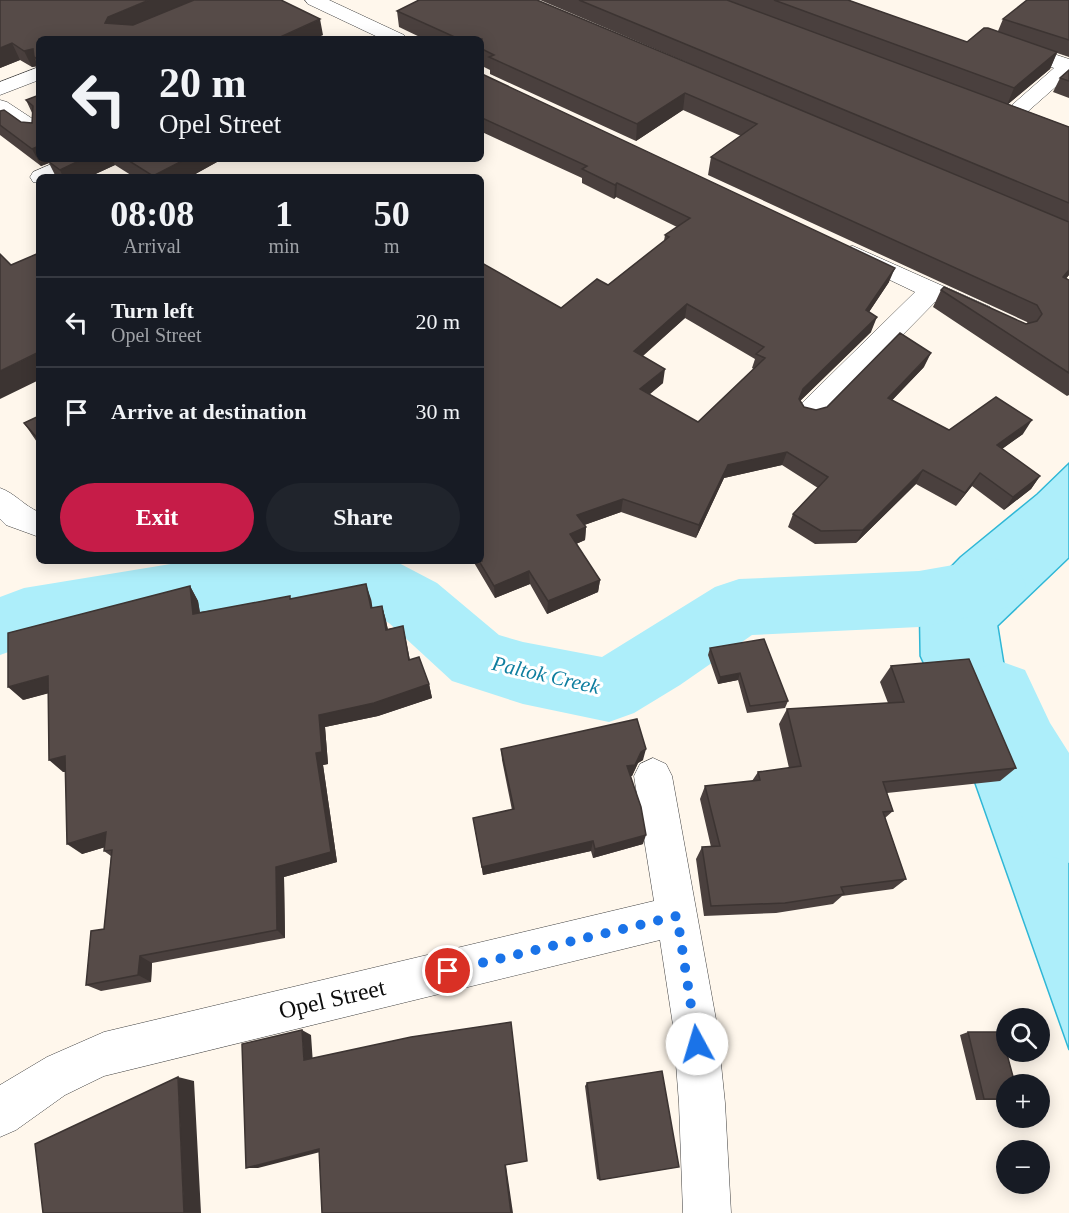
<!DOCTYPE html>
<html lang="en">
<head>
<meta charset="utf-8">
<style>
	:root { --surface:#171b24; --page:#20242c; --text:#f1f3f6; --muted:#9ea1a6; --line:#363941; --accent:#c61c48 }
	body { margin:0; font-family:"Times New Roman",serif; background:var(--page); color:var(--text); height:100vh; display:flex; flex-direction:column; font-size:22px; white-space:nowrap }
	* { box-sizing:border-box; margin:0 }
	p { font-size:20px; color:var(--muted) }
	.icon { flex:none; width:33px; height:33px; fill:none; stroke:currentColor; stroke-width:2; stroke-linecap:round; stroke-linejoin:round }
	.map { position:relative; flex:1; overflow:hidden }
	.drawer { position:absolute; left:36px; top:174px; width:448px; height:390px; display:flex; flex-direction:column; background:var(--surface); border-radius:9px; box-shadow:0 3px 15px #0003 }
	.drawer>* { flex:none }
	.top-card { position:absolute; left:36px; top:36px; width:448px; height:126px; border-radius:9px; box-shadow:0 3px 15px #0003; background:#171b24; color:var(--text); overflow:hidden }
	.controls { position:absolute; left:996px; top:1008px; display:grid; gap:12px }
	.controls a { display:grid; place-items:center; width:54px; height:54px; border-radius:50%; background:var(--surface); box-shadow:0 3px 15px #0003; font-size:30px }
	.pin { position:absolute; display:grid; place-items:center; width:51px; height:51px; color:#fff; margin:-26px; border:3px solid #fff; border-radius:50%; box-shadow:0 2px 6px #0007 }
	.me { position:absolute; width:66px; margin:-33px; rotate:354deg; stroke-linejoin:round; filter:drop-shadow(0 0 4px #0008) }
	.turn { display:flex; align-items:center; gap:21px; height:126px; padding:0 24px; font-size:27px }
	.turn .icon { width:78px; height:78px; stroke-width:2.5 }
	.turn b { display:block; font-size:42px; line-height:51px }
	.eta { display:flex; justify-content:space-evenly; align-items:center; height:102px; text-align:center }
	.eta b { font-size:36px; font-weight:800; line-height:42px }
	.primary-button { display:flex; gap:12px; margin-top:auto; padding:12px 24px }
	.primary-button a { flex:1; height:69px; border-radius:36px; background:var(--accent); color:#fff; font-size:24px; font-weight:800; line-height:69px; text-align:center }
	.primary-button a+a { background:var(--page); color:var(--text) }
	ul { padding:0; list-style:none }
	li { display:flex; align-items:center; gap:18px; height:90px; padding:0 24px; border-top:2px solid var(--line) }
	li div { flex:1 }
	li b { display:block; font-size:22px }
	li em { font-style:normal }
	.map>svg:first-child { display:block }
	.water { fill:#adeefa; stroke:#2fb7d6; stroke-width:1.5 }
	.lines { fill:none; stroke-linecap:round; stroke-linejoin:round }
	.river { fill:#adeefa; fill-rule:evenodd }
	.minor-casing { stroke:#404040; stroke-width:1 }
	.minor { fill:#fff; fill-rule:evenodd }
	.wall { fill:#4a403e; fill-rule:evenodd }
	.shaded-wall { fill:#3c3432 }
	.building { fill:#564b48; stroke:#3c3432; stroke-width:1.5; fill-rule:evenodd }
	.route { stroke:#1a73e8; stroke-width:10; stroke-dasharray:0 18 }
	.labels { text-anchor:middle; stroke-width:6; stroke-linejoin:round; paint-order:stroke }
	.water-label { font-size:21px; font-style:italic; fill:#0e7e9f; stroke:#fff }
	.near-street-label { font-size:24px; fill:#0d0d0d; stroke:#fff }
</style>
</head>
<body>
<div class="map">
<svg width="1069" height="1213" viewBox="0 0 1069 1213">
	<rect width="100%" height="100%" fill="#fff7ec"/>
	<!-- water -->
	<path class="water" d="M1069 463V558L998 626 1011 706 1069 843V1050L962 747 920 656 919 599 960 557 1037 494Z"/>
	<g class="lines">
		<!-- river -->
		<path class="river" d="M993 558 1016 566 1026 585 1016 604 993 612 919 627 752 635 680 685 634 713 609 722 523 704 452 681 389 623 348 600 210 612 28 645 0 655V597L24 588 189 561H395L437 583 499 635 523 642 602 657 715 587 739 579 919 571Z
			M1000 661 1025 670 1050 723 1069 753V863L1041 852 998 771 964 693 975 670Z"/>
		<!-- minor casing -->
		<g class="minor-casing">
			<path id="minor" d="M305 0H329L404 35 406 39H382L308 4Z
				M1011 40 1069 59V75L1017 121 1010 123 1003 121 1000 117 1003 113 1054 68 1004 50 1001 46 1004 42Z
				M39 67V80L0 95V82Z
				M0 100 7 102 39 123V138L31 137 0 115Z
				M63 159H92C81 174 56 177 39 177V183L33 182 30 177 33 172Z
				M853 246 990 307 994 313 990 319 981 321 972 319 935 302 820 419 810 422 800 419 796 412 800 405 915 292 844 258 841 253 844 248Z
				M0 488C15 493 24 506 39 512V537L6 525 0 519Z
				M653 758 666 764 672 776 717 1025 725 1103 731 1213H683L679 1103 673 1025 660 940 104 1076 65 1095 16 1130 0 1137V1085L47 1057 104 1032 654 901 634 776 640 764Z"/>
		</g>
		<!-- minor -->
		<use href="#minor" class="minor"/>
	</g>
	<!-- wall -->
	<path class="wall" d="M0 0 323 35 39 39V68L38 66 32 67 20 60 0 68Z
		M540 0H848L967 42 998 31 1003 19 1069 0V57L1057 53 1050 69 1008 104 1069 127V275L1066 278 1069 280V395L1067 396 933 307 941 290 1026 324H1028L1027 322 708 175 711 157 741 136 683 110 636 141 490 74V70L482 66V39H424L399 27 397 11 714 74Z
		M1069 70V98L1053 92 1060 78Z
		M482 74 889 282 869 312 871 332 800 401 804 407 816 410 827 407 924 367 892 400 949 430 1023 434 1002 449 1040 476 1031 489 1004 510 972 486 956 506 916 484 856 543 815 544 788 527 793 514 818 488 782 465 724 478 696 538 621 512 584 525 586 527 585 540 576 544 600 580 598 592 547 614 530 584 495 598 473 561H482L561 308 608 285 664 241 665 235 677 227 616 197 614 199 582 183V178L482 132ZM685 318 755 359 752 368 754 369 698 422 649 395 663 383 643 356Z
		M39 95V159H216L217 162 190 177H134L115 165 89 177H56L49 163 41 166 0 135V111L21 122 32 123 33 115 26 100Z
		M39 416V445L24 423Z
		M190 586 198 601 200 612 291 599H371L372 608 382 606 388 629 403 626 410 660 429 684 432 698 378 716 325 727 328 764 323 765 337 862 284 877 285 938 152 963 151 982 101 991 86 985 104 929 111 856 104 851 105 847 82 854 66 772H63L48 693 23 700Z
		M710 648 788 701 785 708 747 713 738 680 718 684 708 655Z
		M891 666 1016 768 1000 781 887 793 893 811 885 818 906 879 893 889 842 896 833 904 776 913 704 916 696 859 702 847H711L700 799 705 786 752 781 758 772 789 768 779 724 787 709 888 703 880 682Z
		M501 749 643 760 638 763 632 776H630L643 844 593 858 591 851 483 875 473 818 512 810 502 760Z
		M968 1032 1006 1084V1100H976L960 1035Z
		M587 1083 600 1180 597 1179 585 1086Z"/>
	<!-- shaded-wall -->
	<path class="shaded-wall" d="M149 0H194L111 39 105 23 108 17Z
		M320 19 323 35 315 39H276Z
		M12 43 20 60 0 68V48Z
		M33 49 34 57 38 66 32 67 24 51Z
		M1057 52 1050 69 1007 105 1014 88Z
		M685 93 683 110 636 141 637 124Z
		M39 146V159H58L48 161 49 163 41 166 32 149Z
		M83 159H112L115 165 89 177H63L60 170Z
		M186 159H216L217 162 190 177H153V176Z
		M617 183 616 197 614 199 615 185Z
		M895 268 889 282 861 324 866 310Z
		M1069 270V275L1053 294 1063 277Z
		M687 304 685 318 632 365 634 351Z
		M877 317 871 332 798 403 799 399 803 389Z
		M39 352V380L0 399V371Z
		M931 353 924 367 881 412 888 398Z
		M665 369 663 383 638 403 640 389Z
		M1032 420 1023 434 988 459 997 445Z
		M787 452 782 465 724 478 696 538 699 525 728 465Z
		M923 470 916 484 856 543 863 530Z
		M980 473 972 486 956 506 965 493Z
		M1040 476 1031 489 1004 510 1013 497Z
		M623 499 621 512 576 528 577 515Z
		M586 527 585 540 569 547 570 534Z
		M529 571 530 584 495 598 494 586Z
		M600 580 598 592 547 614 548 601Z
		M366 584 371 599 375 622 371 608Z
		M190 586 198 601 202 628 193 614Z
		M382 606 386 620 390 644 386 630Z
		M740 673 738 680 718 684 720 677Z
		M48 676 61 690 23 700 8 687Z
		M429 684 432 698 378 716 325 727 328 764 323 765 337 862 284 877 285 938 277 930 276 867 316 753 319 715Z
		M646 749 643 760 638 763 632 776 625 777 627 766 641 752Z
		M65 756 79 768 63 772 49 760Z
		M106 832 119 843 82 854 67 844Z
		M646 835 643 844 593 858 595 849Z
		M593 841 591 851 483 875 482 867Z
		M140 956 152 963 151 982 138 975Z
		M302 1030 311 1035 313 1064 304 1060Z
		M178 1077 194 1081 201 1213H184Z
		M319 1149 328 1150 258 1168H246Z
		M505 1165H506L513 1213H511Z"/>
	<!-- building -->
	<path class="building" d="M0 0H149L108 17 105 23 133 25 194 0H281L320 19 276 39H39V60L34 57 33 49 24 51 12 43 0 48Z
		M419 0H537L1069 222V270L1063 277 1069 280V373L941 290 944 287 1026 324 1037 321 1042 314 1037 305 711 157 757 124 685 93 637 124 489 57 494 55 482 49V39H459L397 11Z
		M579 0H727L1069 127V203Z
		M774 0H848L967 42 984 28H988L1057 52 1014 88Z
		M1027 0H1069V40L1003 19Z
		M1069 70V81L1060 78Z
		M482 74 895 268 866 310 877 317 803 389 799 399 804 407 816 410 827 407 900 333 931 353 888 398 949 430 996 397 1032 420 997 445 1040 476 1013 497 980 473 965 493 923 470 863 530 821 531 793 514 828 477 787 452 728 465 699 525 623 499 577 515 586 527 570 534 600 580 548 601 529 571 494 586 479 561H482V263L561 308 597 279 608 285 669 237 665 235 690 218 617 183 615 185 582 169 587 166 482 118ZM687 304 764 347 756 354 765 358 698 422 640 389 665 369 634 351Z
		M39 95V146L32 149 0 125V111L4 110 21 122 32 123 33 106 26 100Z
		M55 159H83L60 170 48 161Z
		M126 159H186L153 176Z
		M39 253V352L0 371V254L11 265Z
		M39 416V440L24 423Z
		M366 584 371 608 382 606 386 630 403 626 409 660 419 657 429 684 374 703 319 715 322 752 316 753 331 852 276 867 277 930 140 956 138 975 86 985 91 931 104 929 112 850 104 851 106 832 67 844 65 756 49 760 48 676 8 687V633L190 586 193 614 290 596V599Z
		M764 639 788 701 750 706 740 673 720 677 710 648Z
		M969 659 1016 768 883 782 893 811 883 812 906 879 841 887 844 894 785 903 711 906 702 847 720 846 705 786 760 780 758 772 801 766 787 709 904 702 891 666Z
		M637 719 646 749 641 752 635 765 627 766 641 807 646 835 595 849 593 841 482 867 473 818 514 809 501 749Z
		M511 1022 527 1161 505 1165 511 1213H322L319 1149 246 1168 242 1044 302 1030 304 1060 411 1037Z
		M968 1032H1001L1015 1084H1006V1099H984Z
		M662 1071 679 1167 600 1180 587 1083Z
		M178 1077 184 1213H43L35 1144Z"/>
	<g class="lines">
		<!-- route -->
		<path class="route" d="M448 971 677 916 697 1044"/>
	</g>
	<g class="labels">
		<!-- water labels -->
		<g class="water-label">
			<text transform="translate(546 675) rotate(13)" y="7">Paltok Creek</text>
		</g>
		<!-- near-street labels -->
		<g class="near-street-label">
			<text transform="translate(332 999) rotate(-13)" y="8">Opel Street</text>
		</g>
	</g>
</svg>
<div class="controls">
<a><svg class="icon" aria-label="search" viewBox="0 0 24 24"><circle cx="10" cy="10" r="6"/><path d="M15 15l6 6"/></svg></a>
<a>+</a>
<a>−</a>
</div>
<div class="pin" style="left:448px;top:971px;background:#d93025"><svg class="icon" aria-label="arrive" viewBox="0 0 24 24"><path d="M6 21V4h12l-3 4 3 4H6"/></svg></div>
<svg class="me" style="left:697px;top:1044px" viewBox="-20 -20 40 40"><circle r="19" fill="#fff"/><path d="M0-13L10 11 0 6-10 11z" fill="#1a73e8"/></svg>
<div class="top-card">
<div class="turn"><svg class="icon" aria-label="left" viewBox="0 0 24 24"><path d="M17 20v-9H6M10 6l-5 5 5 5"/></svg><div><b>20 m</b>Opel Street</div></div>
</div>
<section class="drawer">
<div class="eta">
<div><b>08:08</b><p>Arrival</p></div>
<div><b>1</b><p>min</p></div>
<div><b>50</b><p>m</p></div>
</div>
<ul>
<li><svg class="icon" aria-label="left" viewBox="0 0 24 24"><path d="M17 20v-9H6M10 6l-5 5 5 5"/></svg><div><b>Turn left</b><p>Opel Street</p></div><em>20 m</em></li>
<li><svg class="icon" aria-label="arrive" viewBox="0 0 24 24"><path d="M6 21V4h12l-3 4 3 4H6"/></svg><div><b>Arrive at destination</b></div><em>30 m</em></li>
</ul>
<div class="primary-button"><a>Exit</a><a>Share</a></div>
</section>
</div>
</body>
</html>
